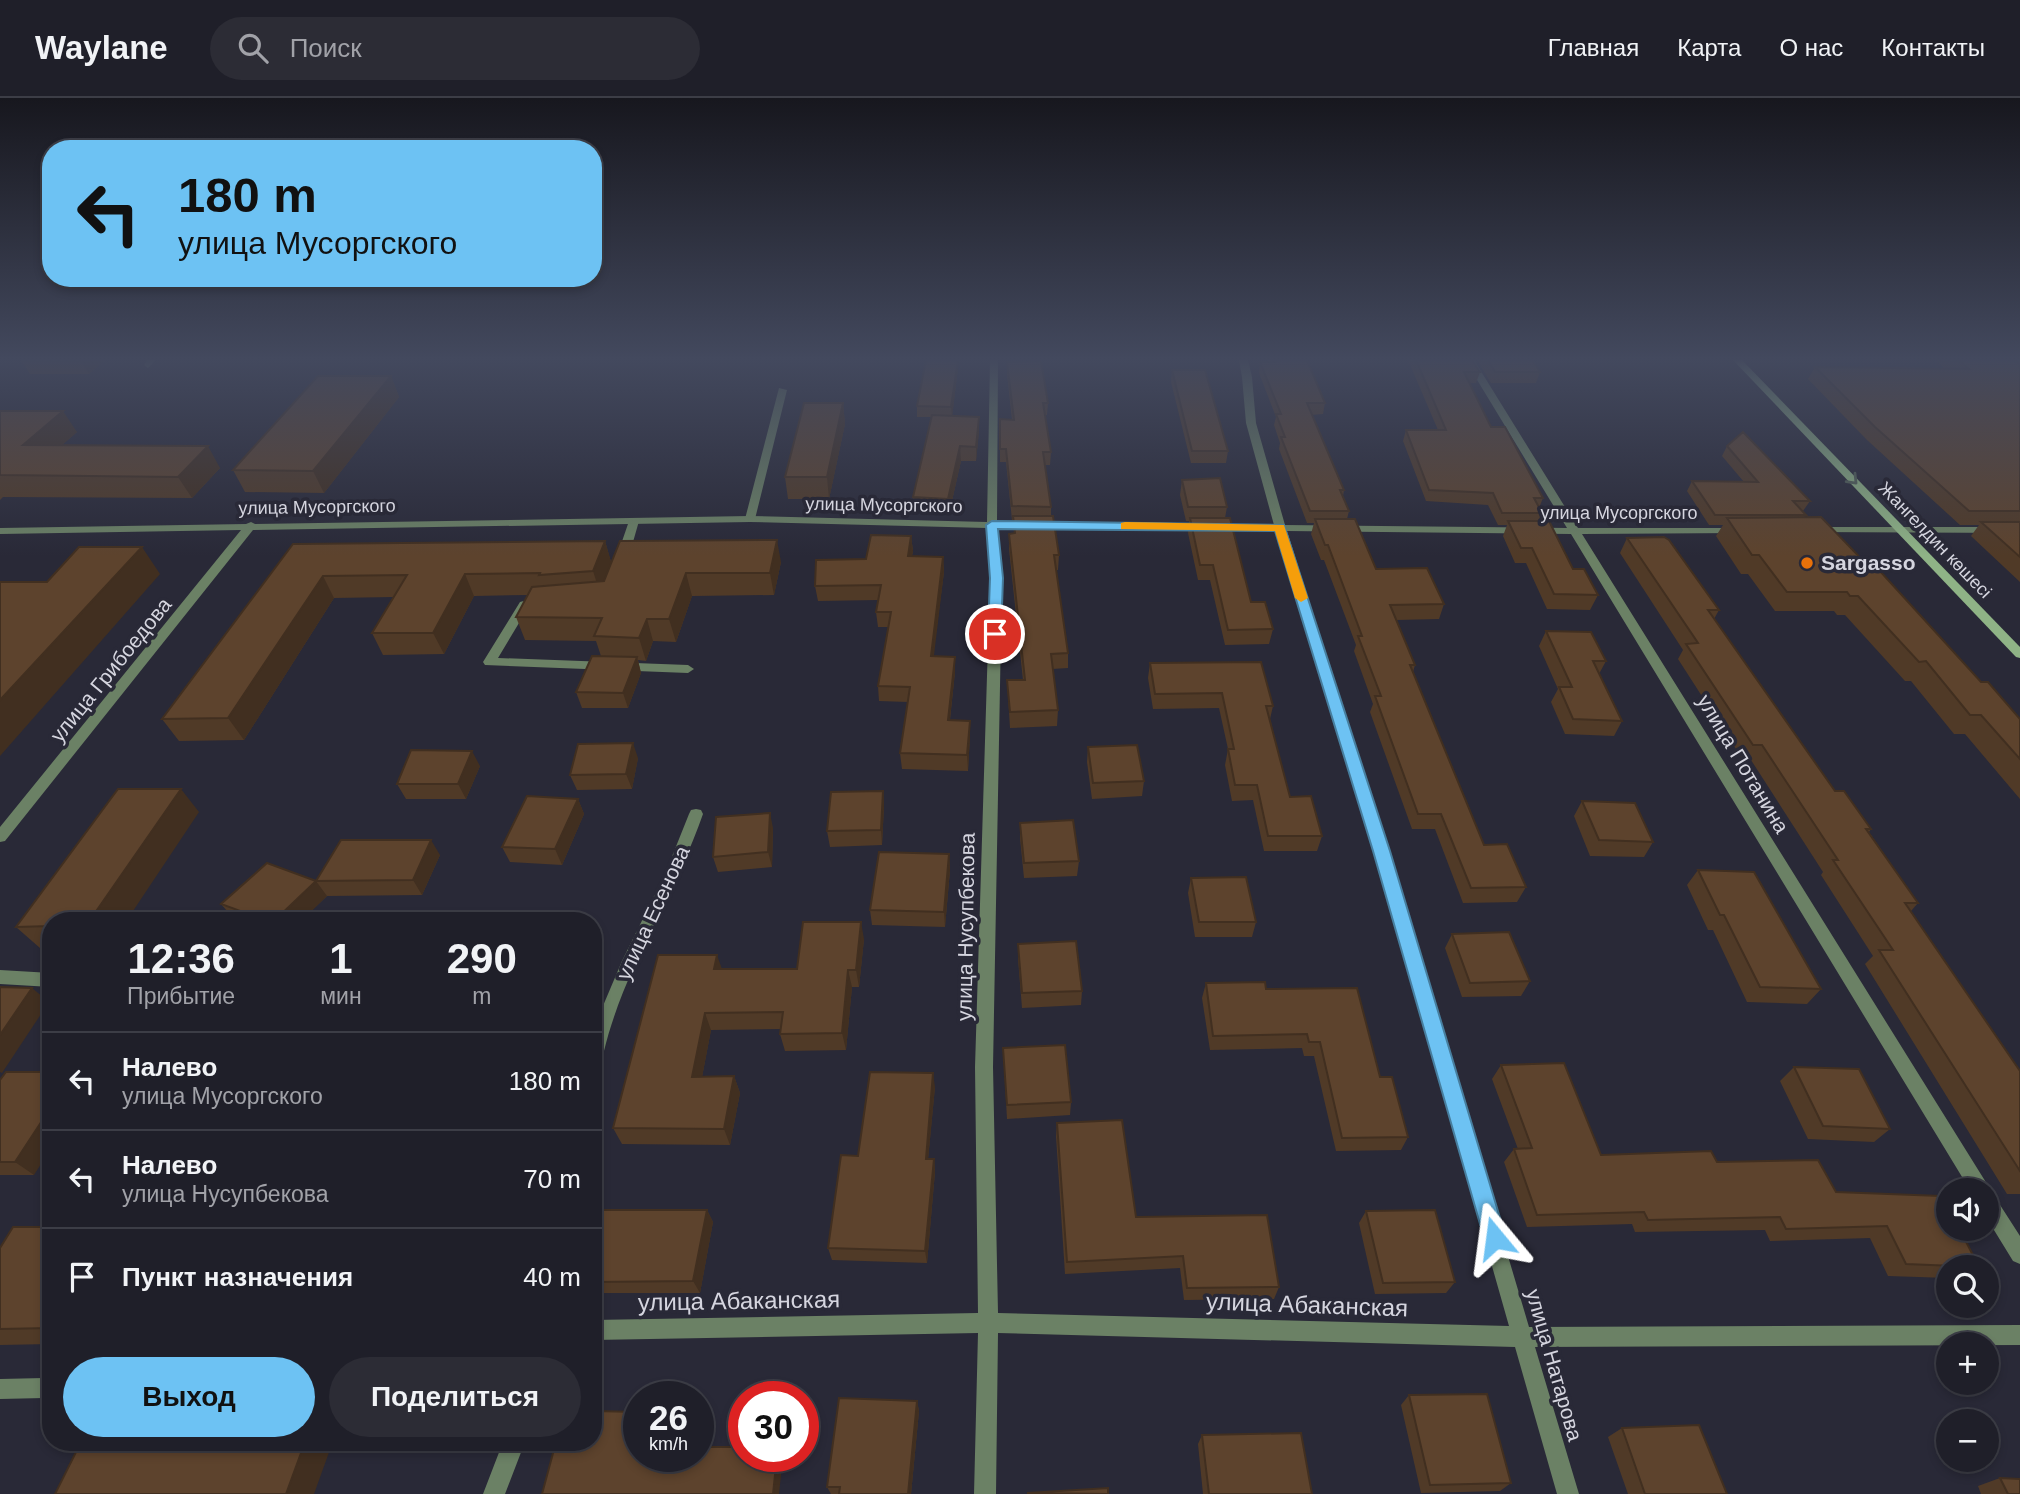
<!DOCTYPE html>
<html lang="ru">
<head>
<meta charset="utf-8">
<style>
	:root { --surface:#1f1f29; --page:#2c2c35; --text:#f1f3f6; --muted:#a1a2a8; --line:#3c3d46; --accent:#6dc2f3 }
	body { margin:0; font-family:Helvetica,sans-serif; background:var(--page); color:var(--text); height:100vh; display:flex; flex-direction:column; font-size:26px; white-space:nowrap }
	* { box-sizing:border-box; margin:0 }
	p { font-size:23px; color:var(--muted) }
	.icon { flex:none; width:38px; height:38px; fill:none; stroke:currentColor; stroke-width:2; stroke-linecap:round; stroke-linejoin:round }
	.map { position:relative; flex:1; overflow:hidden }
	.sheet { position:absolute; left:42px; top:814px; width:560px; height:539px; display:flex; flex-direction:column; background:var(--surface); border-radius:28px; box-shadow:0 4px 10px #0003,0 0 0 2px var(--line) }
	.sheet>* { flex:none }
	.guide { position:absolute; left:42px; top:42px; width:560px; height:147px; border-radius:28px; box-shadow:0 4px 10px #0003,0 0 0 2px var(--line); background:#6dc2f3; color:#111; overflow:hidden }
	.fabs { position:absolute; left:1936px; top:1080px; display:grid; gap:14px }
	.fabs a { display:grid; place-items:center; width:63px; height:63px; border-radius:50%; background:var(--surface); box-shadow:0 4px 10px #0003,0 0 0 2px var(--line); font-size:35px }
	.speed { position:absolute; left:623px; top:1283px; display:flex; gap:14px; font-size:35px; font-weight:700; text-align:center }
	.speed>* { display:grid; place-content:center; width:91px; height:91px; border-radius:50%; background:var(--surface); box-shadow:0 4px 10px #0003,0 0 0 2px var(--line); line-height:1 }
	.speed small { font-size:18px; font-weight:400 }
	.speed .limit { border:10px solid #d22; background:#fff; color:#111 }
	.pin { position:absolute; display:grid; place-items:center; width:60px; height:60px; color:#fff; margin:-30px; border:4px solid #fff; border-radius:50%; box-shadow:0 2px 7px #0007 }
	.me { position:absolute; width:77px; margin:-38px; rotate:344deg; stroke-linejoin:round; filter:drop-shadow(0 0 5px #0008) }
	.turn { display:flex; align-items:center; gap:24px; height:147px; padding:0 21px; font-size:32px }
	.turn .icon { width:91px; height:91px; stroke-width:2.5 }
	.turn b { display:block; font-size:49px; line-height:60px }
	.eta { display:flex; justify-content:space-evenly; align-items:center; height:119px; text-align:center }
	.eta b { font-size:42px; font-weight:800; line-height:49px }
	.primary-button { display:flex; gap:14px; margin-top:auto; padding:14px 21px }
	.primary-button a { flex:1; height:80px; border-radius:42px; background:var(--accent); color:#111; font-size:28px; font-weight:800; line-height:80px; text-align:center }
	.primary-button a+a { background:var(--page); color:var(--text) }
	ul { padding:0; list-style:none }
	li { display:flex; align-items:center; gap:21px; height:98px; padding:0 21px; border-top:2px solid var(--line) }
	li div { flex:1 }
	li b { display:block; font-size:26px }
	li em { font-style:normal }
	header { display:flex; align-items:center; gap:42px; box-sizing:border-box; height:98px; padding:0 35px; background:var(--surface); border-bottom:2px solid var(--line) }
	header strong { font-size:33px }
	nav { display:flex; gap:38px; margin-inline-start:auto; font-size:24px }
	.search { width:490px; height:63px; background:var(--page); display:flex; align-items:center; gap:18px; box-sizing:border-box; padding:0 24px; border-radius:38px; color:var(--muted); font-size:26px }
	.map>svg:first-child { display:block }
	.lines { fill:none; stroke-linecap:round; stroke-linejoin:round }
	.lane { fill:#6b8165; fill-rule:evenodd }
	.street { fill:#6b8165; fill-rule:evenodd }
	.secondary { fill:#8fb386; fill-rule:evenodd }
	.wall { fill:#503a27 }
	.shaded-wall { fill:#412f20 }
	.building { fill:#5d432d; stroke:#412f20; stroke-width:2 }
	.oneway { stroke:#526057 }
	.route { fill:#6dc2f3; stroke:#477e9e; stroke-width:2 }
	.slow { fill:#f59e0b }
	.food-dot { fill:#e8710a; stroke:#292937; stroke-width:2.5 }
	.labels { text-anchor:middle; stroke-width:7; stroke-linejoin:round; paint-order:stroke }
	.far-street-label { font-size:18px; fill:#d5d5df; stroke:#292937 }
	.poi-label { font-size:21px; font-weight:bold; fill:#d5d5df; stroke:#292937; text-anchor:start }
	.street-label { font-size:21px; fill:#d5d5df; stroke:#292937 }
	.near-street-label { font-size:24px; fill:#d5d5df; stroke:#292937 }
</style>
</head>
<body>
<header>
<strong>Waylane</strong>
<div class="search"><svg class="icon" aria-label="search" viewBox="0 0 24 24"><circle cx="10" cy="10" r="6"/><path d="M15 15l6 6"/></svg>Поиск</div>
<nav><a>Главная</a><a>Карта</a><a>О нас</a><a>Контакты</a></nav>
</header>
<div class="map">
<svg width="2020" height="1396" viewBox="0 0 2020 1396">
	<rect width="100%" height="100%" fill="#292937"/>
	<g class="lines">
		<!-- lane -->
		<path class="lane" d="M147 262H156L148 270 144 267Z
			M779 290 787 292 755 421 750 424 745 421Z
			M634 420 639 423 629 458 627 460H619L617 458 629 423Z
			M531 501 537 505 528 510 498 560 688 567 694 571 688 575 485 567 483 564 520 504Z
			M44 1280 51 1282V1298L44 1300 0 1301V1281Z"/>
		<!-- street -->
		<path class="street" d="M990 262H998L997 424 1274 427 1246 325 1242 279 1239 262H1248L1252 279 1256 325 1285 427 1567 430 1465 262H1474L1578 430H1743V434L1739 435 1582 436 1987 1086 1988 1094 1993 1096 2020 1138V1166L2013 1163 1986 1119V1092H1970L1571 436 1287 433 1388 753 1529 1229 2020 1227V1247L1535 1249 1579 1396H1557L1515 1249 998 1235 996 1396H974L978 1235 593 1242V1222L978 1215 975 969 990 480 987 430 750 424 253 432 5 743 0 744V729L241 432 0 436V430L246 426 251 424 255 426 750 418 987 424ZM998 430 1276 433 1374 753 1509 1228 998 1215 993 969 1002 480Z
			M1815 429H2020V435L1811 434 1810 432Z
			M696 711 701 712 703 716C675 797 624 870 604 953 601 967 602 982 602 996L599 1002 593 1004V934L597 922 622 863 665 776 689 716 691 712Z
			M0 872 51 875V889L0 886Z
			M503 1344H525L505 1396H483Z"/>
		<!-- secondary -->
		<path class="secondary" d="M1733 262H1742L2020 549V560L2016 559Z"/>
	</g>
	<!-- wall -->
	<path class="wall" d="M21 262H105L89 276H30Z
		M959 262 952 318 979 333 976 363H961L949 416 914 414 913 399 931 319H917V308Z
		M1268 262H1307L1325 305 1323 316 1311 317 1344 392 1343 398 1349 413 1347 421 1376 471 1444 506 1439 521 1396 522 1415 567 1413 574 1484 747 1526 789 1517 804 1463 805 1435 731H1412L1370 614 1373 606 1354 553 1356 547 1324 462H1321L1311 436 1314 425H1307L1279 351 1280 345 1274 327 1276 319 1259 275 1260 264H1269Z
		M1408 262H1472L1480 274 1476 285H1469L1491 329 1543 400 1539 410 1542 415 1538 423 1573 471 1598 497 1590 512 1547 511 1526 465H1515L1503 438 1507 427H1498L1488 407 1426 403 1403 343 1406 332H1438Z
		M1477 262H1532L1540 274 1536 285H1491Z
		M1936 262H2020V484L1971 438 1979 427H1960L1867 342 1808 281 1815 269 1945 271Z
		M1007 264 1048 305 1047 317H1045L1051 354 1050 367H1045L1051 409V418L1059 457 1058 472H1056L1068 555V570L1052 571 1058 612 1057 628 1010 630 1007 582H1023L1009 451V436L1014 435 1013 422H1012L1006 364H1000V321L1012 322 1007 276Z
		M1172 272 1228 353 1226 365H1191L1171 284Z
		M391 278 399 299 324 395 245 394 233 372Z
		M843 305 845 326 829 401H788L785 379Z
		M0 313 77 334 62 347 220 370 192 400 3 399 0 402Z
		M1727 348 1810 403 1803 413 1806 417 1804 419 2020 621V701L1965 636H1954L1911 583H1905L1845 517H1837L1834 513H1775L1748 476H1741L1716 438 1723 427H1709L1687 393 1692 383 1744 384 1722 358Z
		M1182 382 1227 409 1225 420 1251 504 1273 531 1269 546 1225 547 1210 482H1198L1188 435 1189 423H1186L1180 397Z
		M911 438 913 453 912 458 943 459 944 474 933 558 955 574 950 622 970 638 968 673 902 671 900 655 908 604 879 603 878 588 888 529H878L876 514 878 502 818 503 815 488Z
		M1627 440 1719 512 1714 521 1835 693 1871 731 1869 734 1918 805 1911 813 2020 973V1096H2007L1865 866 1873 858 1821 777 1823 774 1751 662H1743L1678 561 1683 552 1620 455Z
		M605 443 611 464H781L774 497 692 498 676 544 653 543 646 563 638 562 641 575 628 610H582L576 594 601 558 596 543 525 542 516 519 528 497 474 498 444 556 383 557 372 535 394 499 334 500 244 642 179 643 162 621 293 446Z
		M1546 533 1606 563 1599 576 1622 623 1614 638 1565 636 1551 604 1558 591 1539 548Z
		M1150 565 1273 608 1270 621 1290 699 1322 738 1317 753H1264L1253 702 1232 703 1225 667 1228 651 1219 610 1153 611 1148 580Z
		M1088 649 1144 683 1142 698 1092 701 1087 664Z
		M638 660 632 691 577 692 570 677Z
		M480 668 466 701H406L397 686Z
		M883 693 884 708 882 747 830 749 827 733Z
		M578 701 584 716 562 767 510 764 502 749Z
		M1582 703 1653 744 1644 759 1590 758 1574 718Z
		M199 714 51 822V850H40L16 829Z
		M1020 725 1079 763 1077 778 1024 780 1020 740Z
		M773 730 772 769 718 774 713 759Z
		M949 756 950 772 945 829 872 827 870 812Z
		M440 757 422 797 327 798 302 822H239L234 821 221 806 316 783Z
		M1698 772 1821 891 1807 906 1747 904 1713 832H1708L1687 787Z
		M1191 780 1256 824 1252 839H1195L1188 795Z
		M1452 836 1530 883 1521 898 1462 899 1445 850Z
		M864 841 859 889H852L846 952 785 953 780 936 781 931 711 932 702 979 734 978 740 995 730 1047 622 1046 613 1030 722 871H797Z
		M1018 846 1082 893 1081 907 1022 910 1018 861Z
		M1206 885 1266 891 1380 979 1408 1039 1401 1052 1336 1053 1314 958H1304L1302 950 1210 952 1202 900Z
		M1003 950 1071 1004 1070 1017 1007 1021Z
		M1501 967 1601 1057 1717 1064 1836 1094 1979 1169H1948V1180L1888 1178 1870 1140 1770 1143 1765 1132 1635 1134 1632 1126 1527 1129 1504 1064 1514 1051H1518L1492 981Z
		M1794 969 1890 1031 1874 1044 1808 1041 1780 983Z
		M0 982 34 1077H0Z
		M935 989 928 1061H934L935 1074 927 1165 832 1162 828 1150 858 1058Z
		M1057 1025 1136 1119 1279 1189 1274 1201 1184 1202 1180 1170 1065 1176 1056 1038Z
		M707 1112 713 1124 700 1195H593V1133Z
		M1366 1113 1455 1184 1446 1195 1375 1196 1359 1125Z
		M51 1129V1246L0 1247V1150Z
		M1409 1297 1511 1385 1500 1393 1421 1395 1401 1307Z
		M917 1303 919 1313 911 1396H831L827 1389Z
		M1622 1330 1727 1396H1628L1608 1339Z
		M1202 1337 1312 1396H1203L1198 1346Z
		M2000 1380 2020 1396H1981L1978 1388Z"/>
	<!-- shaded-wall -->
	<path class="shaded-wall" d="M80 262H105L89 276Z
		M958 262H959L952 320 951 309Z
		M391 278 399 299 324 395 313 373Z
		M843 305 845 326 829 401 827 379Z
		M63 313 77 334 38 368 23 347Z
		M979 319V333L976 363V349Z
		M208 348 220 370 192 400 178 379Z
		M960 348 961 363 949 416 948 401Z
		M911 438 913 453 909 473 908 458Z
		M777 442 781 464 774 497 770 475Z
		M605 443 611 464 600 495 593 473Z
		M142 449 160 476 0 658V602Z
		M943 459 944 474 932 574 931 558Z
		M686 475 692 498 676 544 669 521Z
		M465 476 474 498 444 556 433 535Z
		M323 478 334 500 244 642 228 620Z
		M647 521 653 543 646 563 639 540Z
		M637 559 641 575 628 610 623 595Z
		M955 559V574L948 638V622Z
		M970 623V638L968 673 967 657Z
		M633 645 638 660 632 691 626 676Z
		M472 653 480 668 466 701 458 686Z
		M181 691 199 714 127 822H90Z
		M883 693 884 708 882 747 881 732Z
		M578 701 584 716 562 767 555 751Z
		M770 715 773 730 772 769 768 754Z
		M431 742 440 757 422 797 413 782Z
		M949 756 950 772 945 829 944 814Z
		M316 783 327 798 302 822H275Z
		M861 824 864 841 859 889 856 872Z
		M717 857 723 874 714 871Z
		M848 872 852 889 846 952 842 935Z
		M32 890 49 904 2 975 0 974V937Z
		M705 915 711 932 699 995 692 979Z
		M933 975 935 989 927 1073 926 1061Z
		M734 978 740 995 730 1047 724 1031Z
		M51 1009V1050L34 1077 15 1064Z
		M934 1061 935 1074 927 1165 925 1153Z
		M707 1112 713 1124 700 1195 693 1183Z
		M917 1303 919 1313 911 1396H908Z
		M305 1344H330L332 1346 314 1396H286Z
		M777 1358H783L779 1396H773Z"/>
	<!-- building -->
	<path class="building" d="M926 262H958L951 309 917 308Z
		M1274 262H1307L1325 305H1307L1344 392H1340L1349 413H1310L1281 339H1285L1276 316H1281L1260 264H1275Z
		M1416 262H1472L1480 274H1464L1491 329H1505L1543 400H1534L1542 415H1502L1493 395 1429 392 1406 332H1446Z
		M1488 262H1532L1540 274H1495Z
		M1959 262H2014L2020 267V413H1969L1875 329 1815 269 1969 271Z
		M1041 263 1048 305H1043L1051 354H1043L1051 409 1012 408 1006 351H1000V321L1014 322 1007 264Z
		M1172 272H1205L1228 353H1192Z
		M318 278H391L313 373 233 372Z
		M804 305H843L827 379H785Z
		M0 313H63L23 347 208 348 178 379 0 377Z
		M932 317 979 319 976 349 960 348 948 401 913 399Z
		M1743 334 1810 403H1793L1806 417H1715L1692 383 1758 384 1727 348Z
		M1220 380 1227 409H1188L1182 382Z
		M1013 418H1053L1059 457H1054L1068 555 1051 556 1058 612 1010 614 1007 582H1025L1009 436 1015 435Z
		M1821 419 1872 472H1879L1981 584H1988L2020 621V661L1981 617H1970L1926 563 1919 564 1858 498H1850L1847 494H1787L1759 457H1752L1727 420Z
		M1190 420H1230L1251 504H1265L1273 531 1228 532 1213 467H1200Z
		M1315 421H1355L1376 471 1427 470 1444 506 1390 507 1415 567H1410L1484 747 1507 746 1526 789 1471 790 1441 716H1418L1375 598H1381L1358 538H1362L1328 447H1325Z
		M1508 423H1549L1573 471H1584L1598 497 1554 496 1532 450H1521Z
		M1981 424H2020V459Z
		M871 437 911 438 908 458 943 459 931 558 955 559 948 622 970 623 967 657 900 655 910 589 878 588 891 514H876L881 487 815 488 816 462 866 461Z
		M1664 439 1669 442 1719 512H1708L1835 693H1844L1871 731H1866L1918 805H1905L2020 973V1073L1879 852H1893L1833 762H1838L1762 647H1753L1686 546 1698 545 1627 440Z
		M777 442 770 475H686L669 521H647L639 540 594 538 602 520 516 519 532 489 604 483 620 443Z
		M605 443 593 473 539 477 540 475 465 476 433 535H372L407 477 323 478 228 620 162 621 293 446Z
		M79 449H142L0 602V484H47Z
		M1546 533 1591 534 1606 563H1593L1622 623 1573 621 1559 589H1572Z
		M592 558 637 559 623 595 576 594Z
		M1261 564 1273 608H1266L1290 699 1311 698 1322 738H1268L1257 687H1235L1228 651H1234L1222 595 1155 596 1150 565Z
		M633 645 626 676 570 677 578 646Z
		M1137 647 1144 683 1093 685 1088 649Z
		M411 652 472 653 458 686H397Z
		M118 691H181L90 822H51V828L16 829Z
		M883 693 881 732 827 733 831 694Z
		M527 698 578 701 555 751 502 749Z
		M1582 703 1635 705 1653 744 1599 742Z
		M770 715 768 754 713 759 716 719Z
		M1073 722 1079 763 1024 765 1020 725Z
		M341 742H431L413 782 316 783Z
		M879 754 949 756 944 814 870 812Z
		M267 765 316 783 275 822H265L221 806Z
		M1698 772 1754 774 1821 891 1760 889 1724 817H1720Z
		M1246 779 1256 824H1199L1191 780Z
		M803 824H861L856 872H848L842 935 780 936 783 914 705 915 692 979 734 978 724 1031 613 1030 658 857H717L714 871H797Z
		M1509 834 1530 883 1470 885 1452 836Z
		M1076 843 1082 893 1022 895 1018 846Z
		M1265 884 1266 891 1357 890 1380 979H1392L1408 1039 1342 1040 1320 944H1309L1307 936 1213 938 1206 885Z
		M0 889 32 890 0 937Z
		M1065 947 1071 1004 1007 1007 1003 950Z
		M1564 965 1601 1057 1711 1053 1717 1064 1818 1062 1836 1094 1941 1098 1948 1110V1130H1959L1979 1169 1906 1166 1887 1128 1786 1131 1780 1119 1648 1122 1644 1114 1537 1117 1514 1051 1532 1050 1501 967Z
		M1794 969 1859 971 1890 1031 1823 1028Z
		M6 974H51V1009L15 1064H0V982Z
		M870 974 933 975 926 1061H934L925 1153 828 1150 841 1057 858 1058Z
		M1122 1022 1136 1119 1267 1117 1279 1189 1187 1190 1183 1158 1067 1164 1057 1025Z
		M598 1112H707L693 1183 593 1184V1133Z
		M1435 1112 1455 1184 1383 1185 1366 1113Z
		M13 1129H51V1230L0 1231V1150Z
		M1487 1296 1511 1385 1430 1387 1409 1297Z
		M839 1300 917 1303 908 1396H839L840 1389H827Z
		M593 1313 639 1314V1358H698V1349H744V1358H777L773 1396H542L556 1344H593Z
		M1699 1327 1727 1396H1645L1622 1330Z
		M1301 1335 1312 1396H1209L1202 1337Z
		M81 1344H305L286 1396H55Z
		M2000 1380 2020 1381V1396H2008Z
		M1108 1390V1396L1027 1395Z"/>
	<!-- one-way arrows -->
	<defs><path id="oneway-chevron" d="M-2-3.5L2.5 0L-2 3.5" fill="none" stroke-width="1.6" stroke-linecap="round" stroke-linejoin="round" transform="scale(1.75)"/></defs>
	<use class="oneway" href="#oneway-chevron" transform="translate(1853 382) rotate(46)"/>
	<!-- sky -->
	<linearGradient id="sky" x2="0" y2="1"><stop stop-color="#17171e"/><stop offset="0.57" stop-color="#43495e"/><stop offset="1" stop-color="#43495e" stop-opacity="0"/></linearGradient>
	<rect width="2020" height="458" fill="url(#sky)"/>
	<!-- route -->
	<path class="route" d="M992 423 1284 427 1390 753 1506 1140 1503 1148 1495 1151 1488 1148 1484 1140 1373 753 1275 433 998 431 1003 480 1001 536 995 540 988 536 990 480 986 427Z"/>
	<!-- slow -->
	<path class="slow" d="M1125 424 1284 427 1308 500 1301 504 1295 500 1275 433 1121 431V425Z"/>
	<!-- markers -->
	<circle class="food-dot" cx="1807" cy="465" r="7"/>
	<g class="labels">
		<!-- far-street labels -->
		<g class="far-street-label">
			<text transform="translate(884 407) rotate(1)" y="6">улица Мусоргского</text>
			<text transform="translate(317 409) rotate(-1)" y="6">улица Мусоргского</text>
			<text x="1619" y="421">улица Мусоргского</text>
			<text transform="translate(1935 442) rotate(46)" y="6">Жангелдин көшесі</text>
		</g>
		<!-- poi labels -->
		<g class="poi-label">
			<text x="1821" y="472">Sargasso</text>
		</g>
		<!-- street labels -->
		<g class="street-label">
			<text transform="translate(111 572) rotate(-51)" y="7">улица Грибоедова</text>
			<text transform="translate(1743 666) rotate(59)" y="7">улица Потанина</text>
			<text transform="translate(653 815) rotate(-65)" y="7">улица Есенова</text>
			<text transform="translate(966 829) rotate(-89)" y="7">улица Нусупбекова</text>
			<text transform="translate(1554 1267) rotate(74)" y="7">улица Натарова</text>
		</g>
		<!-- near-street labels -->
		<g class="near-street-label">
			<text transform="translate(739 1203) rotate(-1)" y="8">улица Абаканская</text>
			<text transform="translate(1307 1207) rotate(2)" y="8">улица Абаканская</text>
		</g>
	</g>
</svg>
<div class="fabs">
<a><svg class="icon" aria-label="sound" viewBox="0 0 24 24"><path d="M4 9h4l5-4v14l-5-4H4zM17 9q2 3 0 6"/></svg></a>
<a><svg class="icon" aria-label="search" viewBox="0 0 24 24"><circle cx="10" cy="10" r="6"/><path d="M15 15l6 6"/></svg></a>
<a>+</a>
<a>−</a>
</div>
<div class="speed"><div>26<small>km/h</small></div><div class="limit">30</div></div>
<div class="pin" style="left:995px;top:536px;background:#d93025"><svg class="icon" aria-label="arrive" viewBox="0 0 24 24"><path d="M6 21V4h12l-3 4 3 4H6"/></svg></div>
<svg class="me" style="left:1495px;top:1140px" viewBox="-20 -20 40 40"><path d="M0-17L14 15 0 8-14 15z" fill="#6dc2f3" stroke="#fff" stroke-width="4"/></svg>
<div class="guide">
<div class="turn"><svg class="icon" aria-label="left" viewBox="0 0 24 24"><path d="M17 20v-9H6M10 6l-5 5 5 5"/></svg><div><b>180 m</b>улица Мусоргского</div></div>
</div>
<section class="sheet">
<div class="eta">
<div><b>12:36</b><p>Прибытие</p></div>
<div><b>1</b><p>мин</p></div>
<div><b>290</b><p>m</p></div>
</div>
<ul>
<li><svg class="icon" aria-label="left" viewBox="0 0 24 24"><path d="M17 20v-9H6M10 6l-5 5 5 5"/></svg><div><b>Налево</b><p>улица Мусоргского</p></div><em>180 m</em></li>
<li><svg class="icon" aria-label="left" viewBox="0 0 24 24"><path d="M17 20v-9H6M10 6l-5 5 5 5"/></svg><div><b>Налево</b><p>улица Нусупбекова</p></div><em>70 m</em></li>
<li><svg class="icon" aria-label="arrive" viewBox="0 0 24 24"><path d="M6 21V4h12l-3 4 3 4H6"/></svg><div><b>Пункт назначения</b></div><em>40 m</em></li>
</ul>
<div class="primary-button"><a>Выход</a><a>Поделиться</a></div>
</section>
</div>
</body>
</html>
